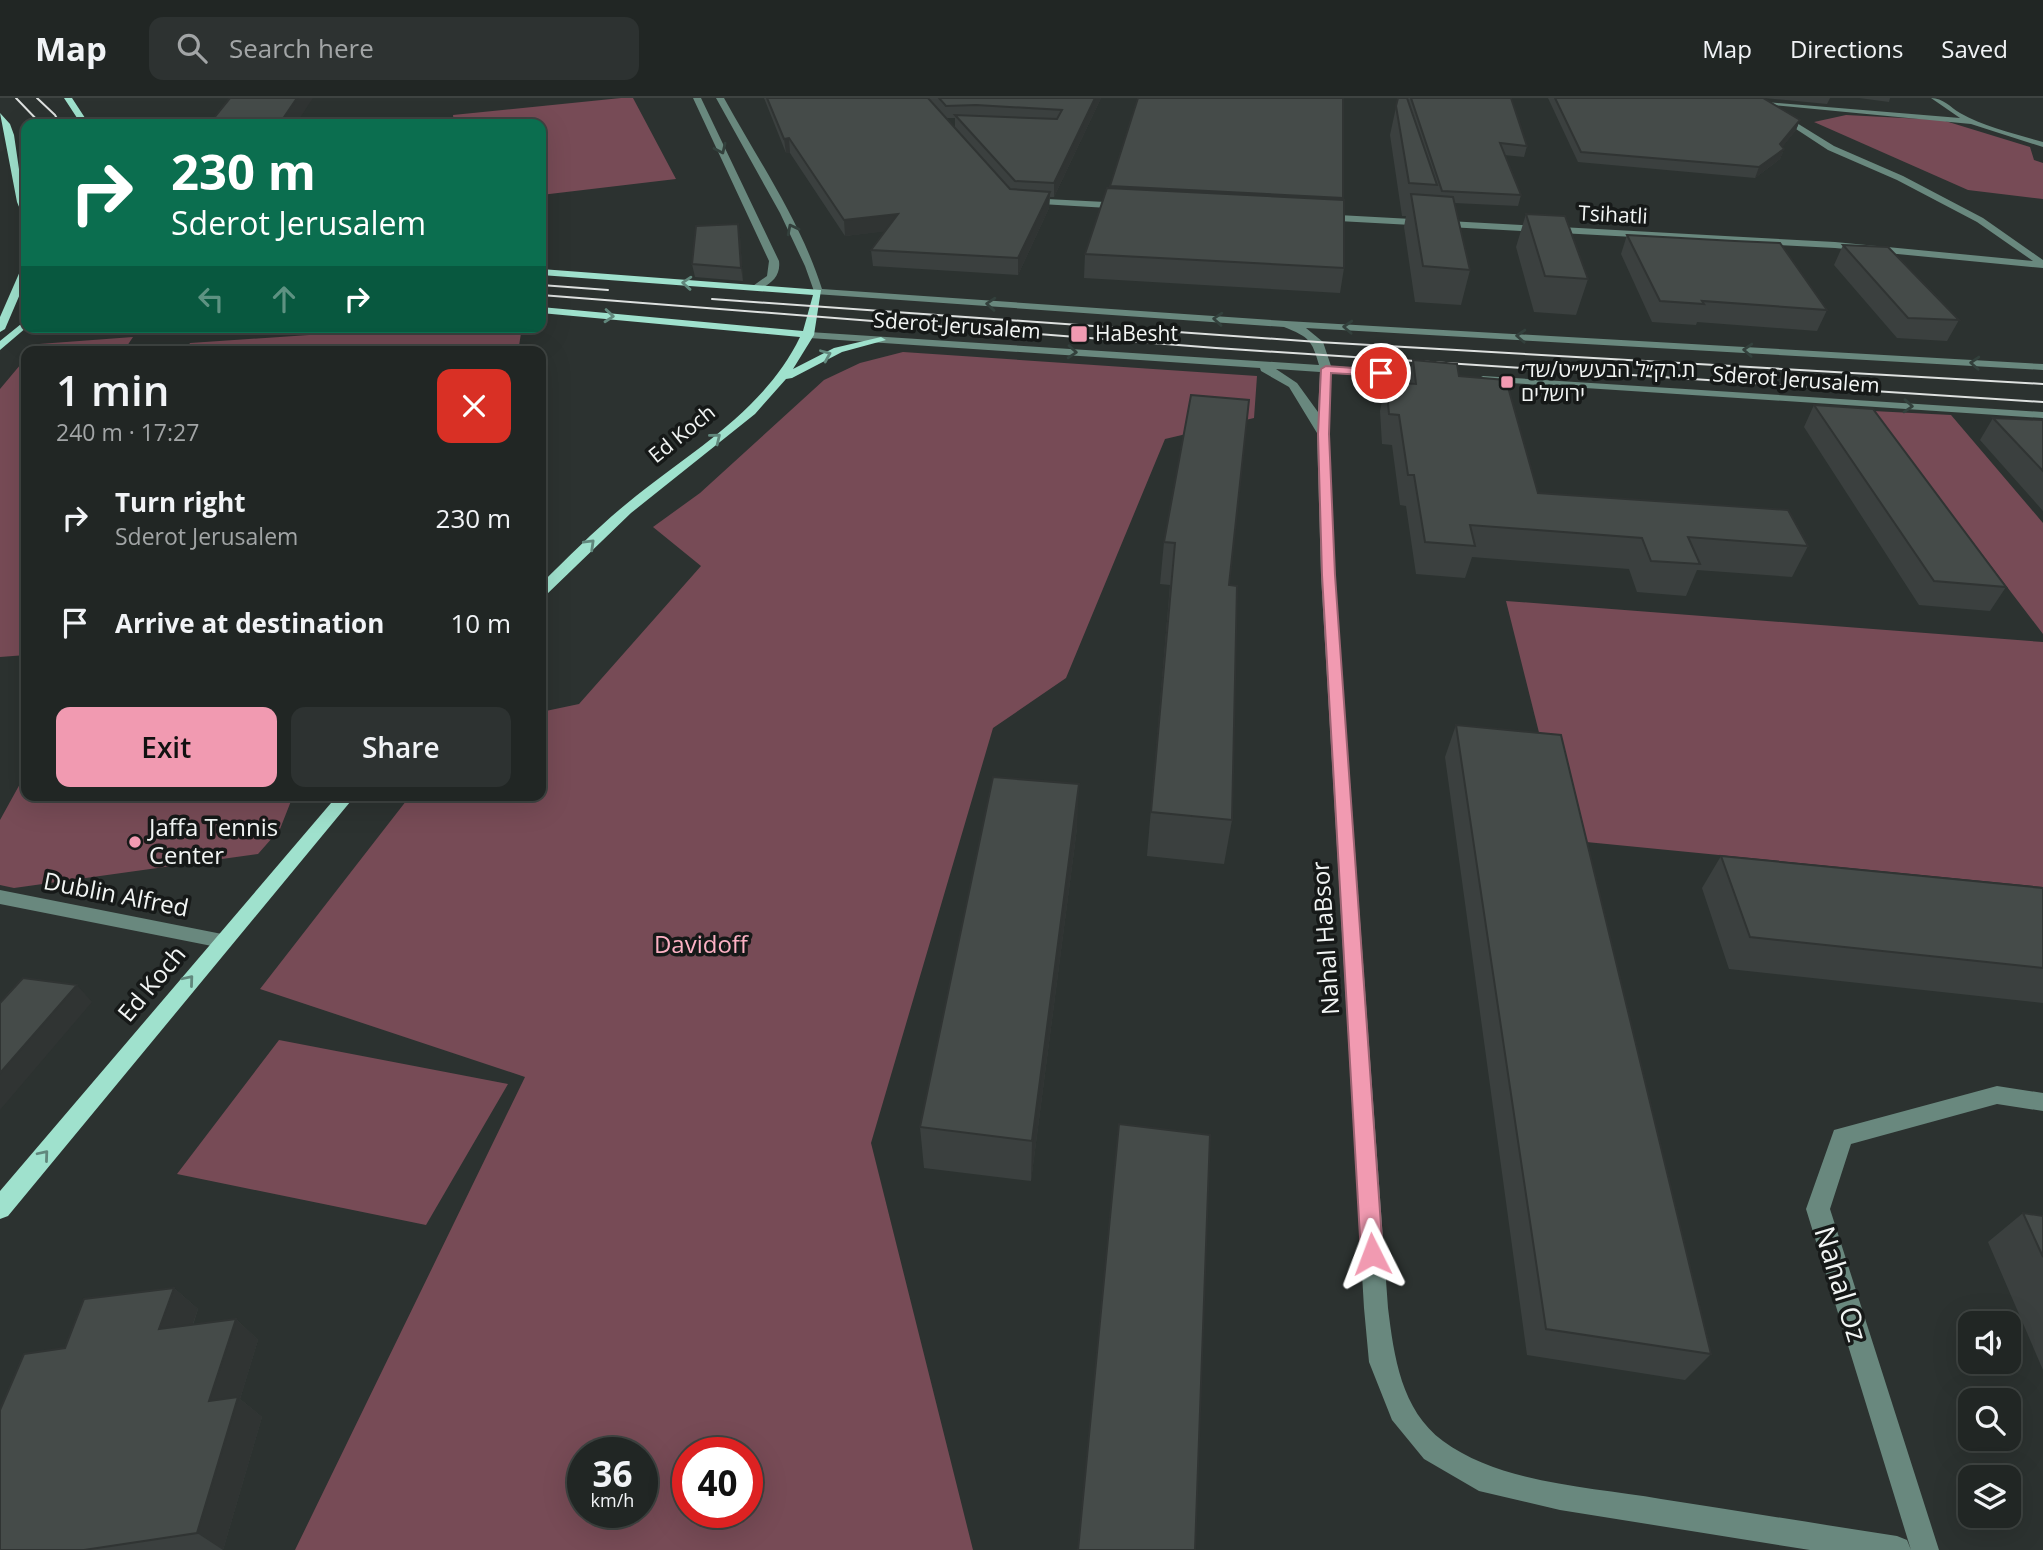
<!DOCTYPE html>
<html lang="en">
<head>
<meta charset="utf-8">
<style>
	:root { --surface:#212624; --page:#2d3231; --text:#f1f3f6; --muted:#a2a5a6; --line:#3e4341; --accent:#f19ab1 }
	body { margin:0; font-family:"Open Sans","Noto Sans Hebrew",sans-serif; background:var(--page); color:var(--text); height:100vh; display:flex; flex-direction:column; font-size:26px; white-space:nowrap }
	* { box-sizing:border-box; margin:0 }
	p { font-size:23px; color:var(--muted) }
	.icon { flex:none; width:38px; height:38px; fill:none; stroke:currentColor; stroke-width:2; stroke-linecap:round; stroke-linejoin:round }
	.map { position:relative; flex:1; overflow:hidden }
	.side { position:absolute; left:21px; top:248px; width:525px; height:455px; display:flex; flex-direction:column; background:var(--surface); border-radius:14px; box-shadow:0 7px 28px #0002,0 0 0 2px var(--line) }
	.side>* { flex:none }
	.guide { position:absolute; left:21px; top:21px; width:525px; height:214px; border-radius:14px; box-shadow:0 7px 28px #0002,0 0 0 2px var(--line); background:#0b6e4f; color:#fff; overflow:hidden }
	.controls { position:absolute; left:1958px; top:1213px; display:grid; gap:14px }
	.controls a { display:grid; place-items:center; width:63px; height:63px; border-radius:14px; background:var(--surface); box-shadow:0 7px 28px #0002,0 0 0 2px var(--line); font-size:35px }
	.speed { position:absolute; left:567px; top:1339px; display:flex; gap:14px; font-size:35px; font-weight:700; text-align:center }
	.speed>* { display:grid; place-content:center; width:91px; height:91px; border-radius:50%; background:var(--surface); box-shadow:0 7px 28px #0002,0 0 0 2px var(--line); line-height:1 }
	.speed small { font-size:18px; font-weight:400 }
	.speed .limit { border:10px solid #d22; background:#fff; color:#111 }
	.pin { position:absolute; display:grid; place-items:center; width:60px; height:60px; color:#fff; margin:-30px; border:4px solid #fff; border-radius:50%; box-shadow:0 2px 7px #0007 }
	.me { position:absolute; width:77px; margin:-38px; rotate:357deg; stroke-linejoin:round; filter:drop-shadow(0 0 5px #0008) }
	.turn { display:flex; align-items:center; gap:24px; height:147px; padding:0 35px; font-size:32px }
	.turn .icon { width:91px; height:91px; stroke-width:2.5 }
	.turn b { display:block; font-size:49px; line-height:60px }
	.lanes { display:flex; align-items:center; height:66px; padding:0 35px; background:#0003; justify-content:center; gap:35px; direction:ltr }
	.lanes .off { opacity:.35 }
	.round { display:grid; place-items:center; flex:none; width:74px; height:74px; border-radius:14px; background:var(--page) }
	.overview { display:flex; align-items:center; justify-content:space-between; height:119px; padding:0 35px }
	h1 { font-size:42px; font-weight:600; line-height:52px }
	.cta { display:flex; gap:14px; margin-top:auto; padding:14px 35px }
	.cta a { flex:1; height:80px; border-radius:14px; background:var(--accent); color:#111; font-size:28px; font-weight:600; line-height:80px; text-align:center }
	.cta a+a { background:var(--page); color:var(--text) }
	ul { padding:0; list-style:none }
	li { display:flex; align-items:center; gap:21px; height:105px; padding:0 35px }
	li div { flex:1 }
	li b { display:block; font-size:26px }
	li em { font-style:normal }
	header { display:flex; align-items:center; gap:42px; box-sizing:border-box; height:98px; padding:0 35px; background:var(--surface); border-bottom:2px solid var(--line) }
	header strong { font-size:33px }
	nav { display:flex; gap:38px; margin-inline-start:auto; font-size:24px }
	.search { width:490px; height:63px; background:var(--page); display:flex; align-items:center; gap:18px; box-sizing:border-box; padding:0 24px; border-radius:14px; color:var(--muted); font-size:26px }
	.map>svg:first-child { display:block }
	.green { fill:#774b56; fill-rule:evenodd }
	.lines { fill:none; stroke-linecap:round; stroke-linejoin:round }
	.minor { fill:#69887e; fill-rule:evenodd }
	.major { fill:#9fe1cd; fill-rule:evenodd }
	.tram { stroke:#dee1e0; stroke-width:2 }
	.wall { fill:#3b403f }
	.shaded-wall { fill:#303433 }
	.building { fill:#454b49; stroke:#303433; stroke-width:2 }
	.oneway { stroke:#33403c }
	.oneway2 { stroke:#61877c }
	.route { fill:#f19ab1; stroke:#9d6473; stroke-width:2 }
	.poi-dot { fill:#f19ab1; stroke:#161918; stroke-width:2.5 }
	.labels { text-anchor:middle; stroke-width:7; stroke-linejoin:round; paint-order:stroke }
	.far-street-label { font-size:21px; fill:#f2f5f4; stroke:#161918 }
	.far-poi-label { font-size:21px; fill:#f2f5f4; stroke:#161918; text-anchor:start }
	.poi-label { font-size:24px; fill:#f2f5f4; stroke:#161918; text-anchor:start }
	.street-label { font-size:24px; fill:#f2f5f4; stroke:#161918 }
	.park-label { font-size:24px; fill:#fdb1c4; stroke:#161918 }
	.near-street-label { font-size:28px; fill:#f2f5f4; stroke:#161918 }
</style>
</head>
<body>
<header>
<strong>Map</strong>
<div class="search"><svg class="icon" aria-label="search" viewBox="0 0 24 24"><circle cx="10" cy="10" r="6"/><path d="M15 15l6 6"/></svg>Search here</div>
<nav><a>Map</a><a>Directions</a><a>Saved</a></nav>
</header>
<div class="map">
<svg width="2043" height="1452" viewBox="0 0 2043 1452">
	<rect width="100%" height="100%" fill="#2c3230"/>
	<!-- green -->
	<path class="green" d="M621 0H633L676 81 541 97V26H454L453 17Z
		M1846 17 1942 22 2030 49 2034 62 2043 65V101L1968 92 1814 24Z
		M427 229H522L518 254H185L190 245Z
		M133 239 123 254H32L39 246Z
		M903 254 1257 278 1254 320 1165 341 1066 580 993 630 871 1045 973 1452H295L525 979 260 891 410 698H541V614L579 606 701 468 653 429 700 395 824 282 860 265ZM583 1354H642V1414H583ZM688 1354H747V1414H688Z
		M26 260V557L0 559V291Z
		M1873 313 1951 317 2043 425V536Z
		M1506 503 2043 544V789L1566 742Z
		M26 675V698H293L280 731 258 756 14 790 0 787V722Z
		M279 942 508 986 426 1127 177 1076Z"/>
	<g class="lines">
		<!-- minor -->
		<path class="minor" d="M693 0H701L779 163C781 178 771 186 758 192L750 190 767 178 769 163Z
			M716 0H724C758 62 801 124 822 191L1286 223 2043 266V272L1306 230 1323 244 1331 268 1431 275 1437 278 1431 281 1331 275 1329 336 1335 477 1388 1210C1394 1258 1401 1312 1443 1343 1501 1386 1592 1389 1661 1401 1740 1413 1818 1426 1897 1438L1907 1442 1911 1452H1810L1560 1412 1479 1393 1424 1361 1392 1322 1369 1264 1364 1210 1321 477 1317 335 1289 289 1261 273 1260 270 809 240 804 237 809 234 1319 267C1312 242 1309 239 1284 229L815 196 805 168 780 115ZM1276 271 1320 274 1318 314 1297 285Z
			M1931 0C1943 0 1950 9 1960 15 1985 29 2015 36 2043 44V49L1971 26 1762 6 1766 4 1960 20Z
			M1779 14 1834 48 1903 78 1983 120 2043 162V170L1835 150 1320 122 1316 119 1320 116 1835 144 2033 163 1977 124 1897 82 1828 52 1776 18Z
			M1027 100 1125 105 1129 108 1125 111 1024 105Z
			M1483 278 2043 314V320L1479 283 1477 281Z
			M0 792 222 836 229 838 232 843 229 848 222 850 0 806Z
			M1997 988 2043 995V1013L1997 1006 1851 1046 1830 1111 1939 1452H1911L1806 1111 1834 1032Z"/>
		<!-- major -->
		<path class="major" d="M64 0H72L89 26H81Z
			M0 15 10 26 14 37 26 119 22 116 17 104Z
			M26 168V182L5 231 0 234V219L21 171Z
			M541 171 821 192 814 237 793 271 834 250 881 239 886 242 842 254 792 280 786 281 755 316 631 415 546 497 541 498V486C571 456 602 425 636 398 695 351 766 310 800 239L541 215V209L803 233 813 197 541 177Z
			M26 222 27 229 0 252V243Z
			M337 698H355L8 1118 0 1121V1093Z"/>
		<!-- tram -->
		<path class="tram" d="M16 0 41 26
			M37 0 55 17 60 26
			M541 187 608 192
			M541 197 1216 250 2043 304
			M712 201 1318 244 2043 286"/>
	</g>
	<!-- wall -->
	<path class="wall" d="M764 0H928L997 77 955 30V20H946L928 0H1101L1054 99H1050L1049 110 1018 177 873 168 871 152 885 133 845 138 790 55H786Z
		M1398 0H1511L1527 48 1524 59 1504 57 1521 97 1518 108 1454 105 1470 172 1461 207 1415 204 1404 129 1406 118H1402L1390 37Z
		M1548 0H1830L1827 6 1764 0 1800 22 1796 32 1782 49 1784 51 1780 61 1755 80 1578 64Z
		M1859 0H1890L1889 4Z
		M1110 88 1343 100 1344 170 1340 195 1084 180 1085 156Z
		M1526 116 1588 181 1576 217 1534 214 1516 149Z
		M1627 137 1827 212 1817 233 1697 224 1696 227 1652 224 1621 156Z
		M740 139 743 183 695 179 692 166Z
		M1843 147 1959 222 1947 243 1897 240 1834 167Z
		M1413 262 1459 278 1538 395 1808 448 1792 479 1697 472 1686 498 1637 494 1629 471 1472 459 1465 480 1416 476 1406 408 1400 407 1392 347 1382 346 1380 313 1386 284 1408 285Z
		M1191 297 1232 722 1224 766 1147 758 1170 487 1160 486 1164 444Z
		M1814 307 2006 489 1990 513 1919 507 1804 329Z
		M1993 320 2043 322V413L1980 342Z
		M1456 627 1711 1256 1685 1282 1527 1257 1445 659Z
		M1077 730 1031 1083 924 1070 920 1029Z
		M1721 758 2043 790V905L1729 871 1702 790Z
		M2023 1115 2043 1118V1272L1988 1144Z
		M174 1190 198 1211 193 1227 236 1221 258 1242 240 1301 262 1319 223 1452H0L65 1250Z"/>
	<!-- shaded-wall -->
	<path class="shaded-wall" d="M297 0H313L296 26H277Z
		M1095 0H1101L1054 99V85Z
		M1800 22 1796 32 1776 57 1780 46Z
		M0 29 4 52 0 54Z
		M789 40 790 55H786L784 41Z
		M1784 51 1780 61 1755 80 1759 69Z
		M1050 94 1049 110 1018 177V160Z
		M898 116 899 132 845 138 844 122Z
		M738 126 740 139 743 183 741 170Z
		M1079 686 1077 730 1031 1083 1032 1043Z
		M77 887 92 904 0 1012V975Z
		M174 1190 198 1211 184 1251 159 1231Z
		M236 1221 258 1242 240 1301 262 1319 223 1452 197 1435 209 1303Z"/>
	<!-- building -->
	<path class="building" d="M230 0H297L280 25 277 26H209Z
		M767 0H928L1010 91 1050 94 1018 160 871 152 898 116 844 122 789 40 784 41Z
		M939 0H1095L1054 85 1015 83 955 17 1057 21 1062 12 976 7 946 8Z
		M1138 0H1343V100L1110 88Z
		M1398 0H1407L1437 87 1409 85 1396 8Z
		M1411 0H1511L1527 48 1500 45 1521 97 1442 93Z
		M1555 0H1763L1800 22 1780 46 1784 51 1759 69 1581 54Z
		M1107 90 1344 102V170L1085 156Z
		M1411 96 1453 99 1470 172 1423 168Z
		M1526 116 1565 118 1588 181 1545 178Z
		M738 126 741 170 692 166 696 128Z
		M1627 137 1735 143 1780 145 1827 212 1702 203 1704 206 1660 203Z
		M1843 147 1888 149 1959 222 1908 220Z
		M1413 262 1457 266 1459 278 1506 282 1538 395 1788 412 1808 448 1688 439 1700 466 1651 463 1642 440 1470 427 1475 448 1425 444 1414 377H1408L1399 317 1389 316 1386 284 1416 286Z
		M1191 297 1249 302 1229 487 1237 488 1232 722 1151 714 1175 445 1164 444Z
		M1814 307 1873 311 2006 489 1934 483Z
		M1993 320 2043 322V373Z
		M1456 627 1561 637 1711 1256 1546 1231Z
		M993 679 1079 686 1032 1043 920 1029Z
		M1721 758 2043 790V870L1750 839Z
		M23 880 77 887 0 975V905Z
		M1119 1026 1210 1037 1195 1452H1078Z
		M2023 1115 2043 1118V1159Z
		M174 1190 159 1231 236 1221 209 1303 238 1299 197 1435 84 1452H0V1312L24 1256 65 1250 84 1201Z"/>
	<!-- one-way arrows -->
	<defs><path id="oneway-chevron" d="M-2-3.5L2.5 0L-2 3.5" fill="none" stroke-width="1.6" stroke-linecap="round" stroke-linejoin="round" transform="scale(1.75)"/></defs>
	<g class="oneway">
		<use href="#oneway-chevron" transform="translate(721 51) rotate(65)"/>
		<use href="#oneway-chevron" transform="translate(792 131) rotate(-117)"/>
		<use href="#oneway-chevron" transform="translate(991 206) rotate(-176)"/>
		<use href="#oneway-chevron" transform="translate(1218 221) rotate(-176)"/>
		<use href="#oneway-chevron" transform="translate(1348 229) rotate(-177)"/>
		<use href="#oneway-chevron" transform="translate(1521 238) rotate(-177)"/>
		<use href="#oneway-chevron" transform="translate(1748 252) rotate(-177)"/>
		<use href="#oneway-chevron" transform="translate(1072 254) rotate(4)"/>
		<use href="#oneway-chevron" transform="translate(1975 265) rotate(-177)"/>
		<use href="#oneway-chevron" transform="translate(1908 308) rotate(4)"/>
	</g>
	<g class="oneway2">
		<use href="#oneway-chevron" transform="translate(687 185) rotate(-176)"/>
		<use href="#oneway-chevron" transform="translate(609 218) rotate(5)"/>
		<use href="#oneway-chevron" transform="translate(826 257) rotate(-23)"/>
		<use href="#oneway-chevron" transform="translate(716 340) rotate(-39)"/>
		<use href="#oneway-chevron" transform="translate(590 446) rotate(-44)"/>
		<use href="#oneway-chevron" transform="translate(189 882) rotate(-50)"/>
		<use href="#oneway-chevron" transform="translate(44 1057) rotate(-50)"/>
	</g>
	<!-- route -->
	<path class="route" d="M1326 268 1381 272 1386 275 1381 278 1331 275 1329 336 1335 477 1383 1156 1380 1163 1372 1166 1365 1163 1361 1156 1322 477 1318 336 1321 271Z"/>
	<!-- markers -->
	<g class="poi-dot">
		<rect x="1070" y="227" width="18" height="18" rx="3.5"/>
		<rect x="1500" y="277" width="14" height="14" rx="3.5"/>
		<circle cx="135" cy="744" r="7"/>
	</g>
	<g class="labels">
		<!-- far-street labels -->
		<g class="far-street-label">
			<text transform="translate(1613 117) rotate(3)" y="7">Tsihatli</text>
			<text transform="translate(957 228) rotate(4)" y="7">Sderot Jerusalem</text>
			<text transform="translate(1796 282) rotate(4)" y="7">Sderot Jerusalem</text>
			<text transform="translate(682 336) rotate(-39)" y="7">Ed Koch</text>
		</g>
		<!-- far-poi labels -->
		<g class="far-poi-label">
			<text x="1095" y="243">HaBesht</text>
			<text x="1521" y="279">ת.רק״ל הבעש״ט/שד׳<tspan x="1521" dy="24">ירושלים</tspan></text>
		</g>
		<!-- poi labels -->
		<g class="poi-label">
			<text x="149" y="738">Jaffa Tennis<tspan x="149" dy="28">Center</tspan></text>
		</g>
		<!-- street labels -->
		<g class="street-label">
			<text transform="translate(116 797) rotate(11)" y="8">Dublin Alfred</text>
			<text transform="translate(1326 840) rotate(-94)" y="8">Nahal HaBsor</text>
			<text transform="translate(152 886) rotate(-50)" y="8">Ed Koch</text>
		</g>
		<!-- park labels -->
		<g class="park-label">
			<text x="701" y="855">Davidoff</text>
		</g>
		<!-- near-street labels -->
		<g class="near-street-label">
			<text transform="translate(1841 1186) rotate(73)" y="10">Nahal Oz</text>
		</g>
	</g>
</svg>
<div class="controls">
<a><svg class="icon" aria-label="sound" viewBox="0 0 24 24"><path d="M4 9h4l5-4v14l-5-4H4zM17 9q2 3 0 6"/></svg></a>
<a><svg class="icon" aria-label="search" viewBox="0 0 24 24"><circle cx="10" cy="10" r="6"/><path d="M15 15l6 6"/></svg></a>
<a><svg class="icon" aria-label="layers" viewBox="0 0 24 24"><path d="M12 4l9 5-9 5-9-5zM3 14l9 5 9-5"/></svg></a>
</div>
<div class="speed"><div>36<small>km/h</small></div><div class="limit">40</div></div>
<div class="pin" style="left:1381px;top:275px;background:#d93025"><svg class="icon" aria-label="arrive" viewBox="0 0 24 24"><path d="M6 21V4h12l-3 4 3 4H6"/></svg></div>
<svg class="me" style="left:1372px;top:1156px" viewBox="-20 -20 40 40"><path d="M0-17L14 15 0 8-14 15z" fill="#f19ab1" stroke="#fff" stroke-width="4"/></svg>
<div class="guide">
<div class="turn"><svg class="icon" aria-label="right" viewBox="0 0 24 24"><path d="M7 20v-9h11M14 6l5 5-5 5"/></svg><div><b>230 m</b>Sderot Jerusalem</div></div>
<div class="lanes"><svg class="icon off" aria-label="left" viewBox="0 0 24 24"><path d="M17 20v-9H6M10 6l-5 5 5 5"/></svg><svg class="icon off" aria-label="ahead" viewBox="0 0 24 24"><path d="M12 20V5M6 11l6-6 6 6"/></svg><svg class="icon" aria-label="right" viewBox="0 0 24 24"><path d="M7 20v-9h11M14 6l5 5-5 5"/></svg></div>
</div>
<section class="side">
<div class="overview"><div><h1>1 min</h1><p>240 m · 17:27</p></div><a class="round" style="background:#d93025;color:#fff"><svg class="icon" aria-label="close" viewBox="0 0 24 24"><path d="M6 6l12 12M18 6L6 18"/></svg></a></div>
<ul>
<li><svg class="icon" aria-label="right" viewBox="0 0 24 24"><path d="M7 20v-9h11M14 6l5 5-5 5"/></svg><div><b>Turn right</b><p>Sderot Jerusalem</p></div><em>230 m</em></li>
<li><svg class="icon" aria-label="arrive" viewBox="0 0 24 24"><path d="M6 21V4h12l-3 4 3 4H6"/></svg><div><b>Arrive at destination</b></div><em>10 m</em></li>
</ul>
<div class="cta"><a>Exit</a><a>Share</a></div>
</section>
</div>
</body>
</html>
